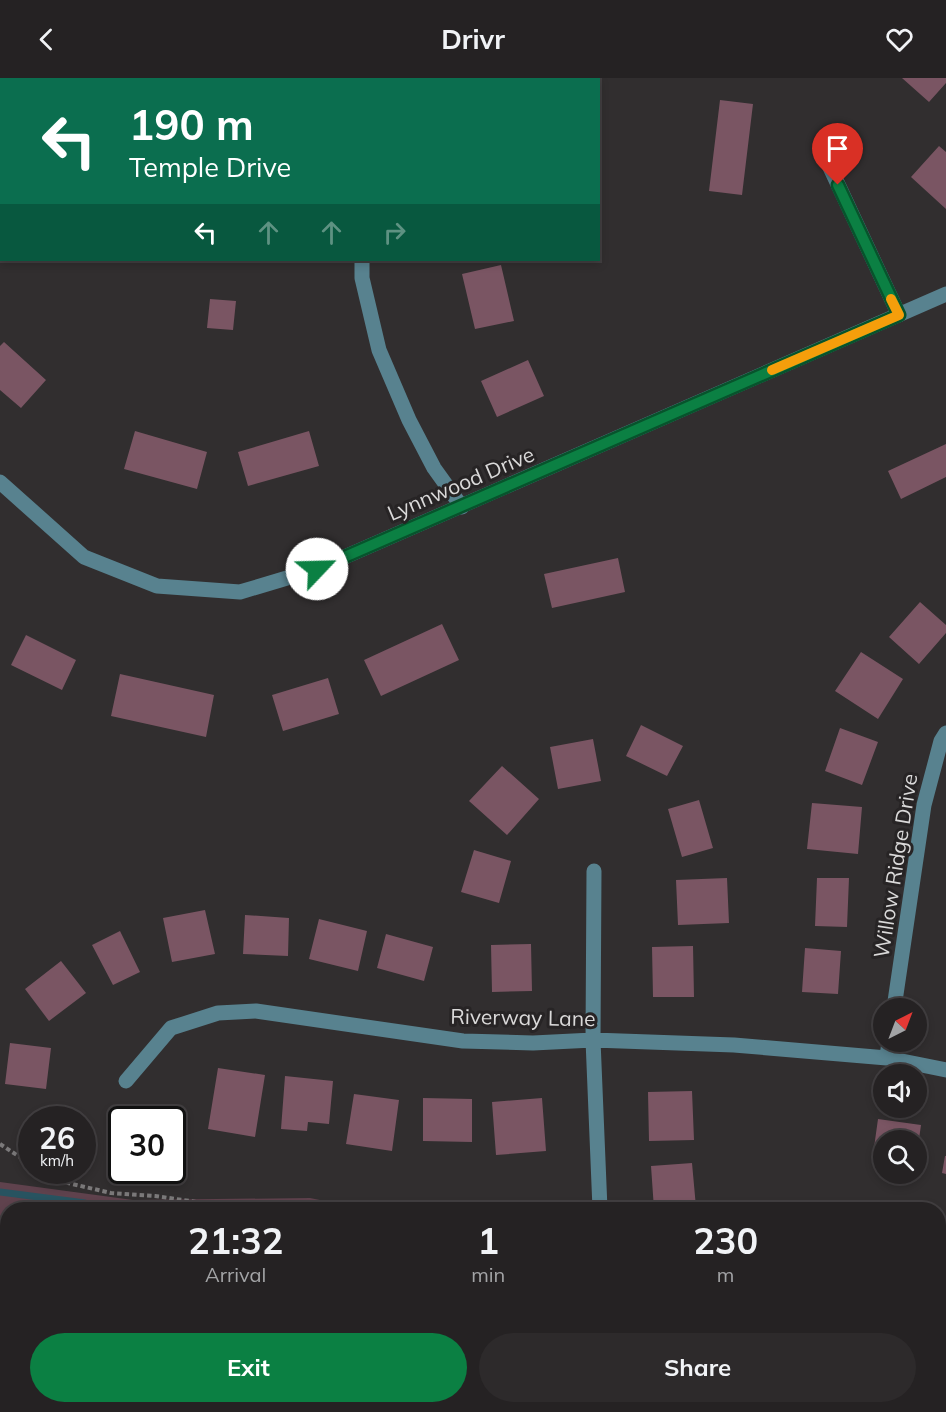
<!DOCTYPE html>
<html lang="en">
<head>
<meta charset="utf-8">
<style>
	:root { --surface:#252223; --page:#2d2a2b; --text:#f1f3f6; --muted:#a3a4a6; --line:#423f41; --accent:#0b8043 }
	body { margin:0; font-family:Mulish,sans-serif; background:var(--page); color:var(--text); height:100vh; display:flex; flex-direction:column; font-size:22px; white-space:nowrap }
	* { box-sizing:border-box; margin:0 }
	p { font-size:20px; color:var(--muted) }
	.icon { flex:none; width:33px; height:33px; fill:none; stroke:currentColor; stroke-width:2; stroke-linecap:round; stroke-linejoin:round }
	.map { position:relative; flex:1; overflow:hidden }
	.sheet { position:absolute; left:0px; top:1124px; width:946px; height:212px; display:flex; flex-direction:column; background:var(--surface); border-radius:24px 24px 0 0; box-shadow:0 3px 9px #0003,0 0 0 2px var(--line) }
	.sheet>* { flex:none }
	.banner { position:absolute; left:0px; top:0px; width:600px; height:183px; box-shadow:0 3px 9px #0003,0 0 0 2px var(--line); background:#0b6e4f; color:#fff; overflow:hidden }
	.needle { width:39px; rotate:42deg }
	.fabs { position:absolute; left:873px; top:920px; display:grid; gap:12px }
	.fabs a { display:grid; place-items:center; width:54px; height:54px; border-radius:50%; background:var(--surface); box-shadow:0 3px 9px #0003,0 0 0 2px var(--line); font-size:30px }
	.speed { position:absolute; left:18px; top:1028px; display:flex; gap:12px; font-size:30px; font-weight:700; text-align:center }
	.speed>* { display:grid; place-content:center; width:78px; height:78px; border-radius:50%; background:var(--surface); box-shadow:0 3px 9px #0003,0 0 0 2px var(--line); line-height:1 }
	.speed small { font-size:15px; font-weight:400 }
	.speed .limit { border:3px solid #111; border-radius:9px; background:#fff; color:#111 }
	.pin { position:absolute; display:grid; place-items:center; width:51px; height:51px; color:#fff; margin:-62px -26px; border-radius:50% 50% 50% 0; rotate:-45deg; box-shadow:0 0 6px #0007 }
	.pin .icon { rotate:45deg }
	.me { position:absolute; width:66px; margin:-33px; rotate:66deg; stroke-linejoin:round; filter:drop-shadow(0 0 4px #0008) }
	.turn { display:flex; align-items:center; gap:21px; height:126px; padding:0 30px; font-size:27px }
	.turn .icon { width:78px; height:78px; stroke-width:2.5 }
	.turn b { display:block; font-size:42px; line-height:51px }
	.lanes { display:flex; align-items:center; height:57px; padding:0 30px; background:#0003; justify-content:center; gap:30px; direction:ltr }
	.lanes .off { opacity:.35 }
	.eta { display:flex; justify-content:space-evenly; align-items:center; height:102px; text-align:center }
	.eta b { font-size:36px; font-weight:700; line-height:42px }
	.action { display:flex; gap:12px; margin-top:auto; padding:12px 30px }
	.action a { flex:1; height:69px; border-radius:36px; background:var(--accent); color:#fff; font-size:24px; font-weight:700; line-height:69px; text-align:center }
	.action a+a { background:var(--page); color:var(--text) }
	header { display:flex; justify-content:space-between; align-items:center; height:78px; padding:0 30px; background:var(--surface); font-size:27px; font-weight:700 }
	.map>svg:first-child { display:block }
	.green { fill:#5f424d }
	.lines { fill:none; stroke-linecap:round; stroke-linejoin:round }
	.stream { stroke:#285360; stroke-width:7 }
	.building { fill:#7a5563 }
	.path { stroke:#7b797a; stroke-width:4; stroke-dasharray:4.5 3; stroke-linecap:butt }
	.minor { stroke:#58828f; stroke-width:15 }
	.route-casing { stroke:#07532c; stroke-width:15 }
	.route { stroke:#0b8043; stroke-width:10 }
	.slow { stroke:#f59e0b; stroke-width:10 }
	.labels { text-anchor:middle; stroke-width:6; stroke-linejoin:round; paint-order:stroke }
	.street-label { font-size:21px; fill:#dad9d9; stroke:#272425 }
</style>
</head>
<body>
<header><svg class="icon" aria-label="back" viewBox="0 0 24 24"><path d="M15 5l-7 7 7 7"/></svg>Drivr<svg class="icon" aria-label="heart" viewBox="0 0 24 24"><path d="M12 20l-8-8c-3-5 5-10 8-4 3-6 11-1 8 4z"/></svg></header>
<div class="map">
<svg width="946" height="1334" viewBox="0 0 946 1334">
	<rect width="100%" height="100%" fill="#312e2f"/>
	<!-- green -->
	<path class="green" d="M0 1104 133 1122 310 1120 365 1131H8V1328H547L548 1334H0Z
		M939 1303 946 1308V1334H733L742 1328H939Z"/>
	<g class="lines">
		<!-- stream -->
		<path class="stream" d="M0 1114 85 1125 105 1131
			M405 1328 408 1334"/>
	</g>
	<!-- building -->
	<path class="building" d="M902 0H946V5L929 24Z
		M720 22 753 26 742 117 709 113Z
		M939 68 946 74V131L911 99Z
		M246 182H284V183L246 185Z
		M501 187 514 243 475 251 462 196Z
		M210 221 236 223 233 252 207 250Z
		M4 264 46 302 21 330 0 312V268Z
		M528 282 544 318 497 339 481 303Z
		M135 353 207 374 197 411 124 391Z
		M309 353 319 388 248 408 238 374Z
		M946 366V399L901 421 888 393Z
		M618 480 625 514 552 530 544 496Z
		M920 524 946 547V555L919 586 889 559Z
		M442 546 459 582 381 618 364 582Z
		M26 557 76 582 62 612 11 587Z
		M861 574 903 601 878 641 835 613Z
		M120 596 214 617 206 659 111 638Z
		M328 600 339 636 283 653 272 617Z
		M641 647 683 668 667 698 626 678Z
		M840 650 878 664 862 707 825 693Z
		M593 661 601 703 558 711 550 669Z
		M502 688 539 721 507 757 469 723Z
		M699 722 713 770 682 779 668 731Z
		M812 725 862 729 858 776 807 771Z
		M474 772 511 783 499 825 461 814Z
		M727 800 729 845 678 847 676 802Z
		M817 800H849L847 849 815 848Z
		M205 832 215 876 172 884 163 840Z
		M245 837 289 840 288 878 243 876Z
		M319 841 367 853 358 893 309 881Z
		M120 853 140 894 113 907 92 867Z
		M386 856 433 869 424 903 377 890Z
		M531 866 532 913 492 914 491 867Z
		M693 868 694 919H653L652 869Z
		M805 870 841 873 838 916 802 914Z
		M61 883 86 915 49 943 25 911Z
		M10 965 51 970 46 1011 5 1006Z
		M218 990 265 997 255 1059 208 1051Z
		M285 998 333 1003 329 1046 308 1044 307 1053 281 1051Z
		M692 1013 694 1062 649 1063 648 1014Z
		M354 1016 399 1022 392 1073 346 1066Z
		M423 1020 472 1021V1064L423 1063Z
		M542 1020 546 1073 496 1077 492 1024Z
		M878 1041 921 1047 918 1068H916V1062H884V1085L872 1084Z
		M945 1078H946V1096L942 1095Z
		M692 1085 696 1129 654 1131 651 1088Z"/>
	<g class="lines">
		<!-- path -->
		<path class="path" d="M0 1066 32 1087
			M39 1092 55 1102 111 1115 155 1118 246 1131
			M548 1334V1328"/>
		<!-- minor -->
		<path class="minor" d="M192 0 196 2
			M374 2V0
			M828 85 899 237
			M362 182V200L379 272 409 342 434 390 462 429
			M0 404 84 479 157 508 240 514 317 491 946 216
			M594 793 593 962 600 1131
			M894 930 924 727 941 663 946 655
			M887 980 889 963
			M126 1003 171 950 218 935 256 933 463 963 533 965 593 962 734 967 887 980 946 992"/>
	</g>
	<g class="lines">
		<!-- route casing -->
		<g class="route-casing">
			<path id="route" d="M317 491 899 237 838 107"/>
		</g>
		<!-- route -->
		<use href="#route" class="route"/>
		<!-- slow -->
		<path class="slow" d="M772 292 899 237 891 221"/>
	</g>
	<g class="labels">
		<!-- street labels -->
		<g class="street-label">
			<text transform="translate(461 406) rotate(-23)" y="7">Lynnwood Drive</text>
			<text transform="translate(896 788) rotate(-81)" y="7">Willow Ridge Drive</text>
			<text transform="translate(523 940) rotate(1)" y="7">Riverway Lane</text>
		</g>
	</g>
</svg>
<div class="fabs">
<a><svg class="needle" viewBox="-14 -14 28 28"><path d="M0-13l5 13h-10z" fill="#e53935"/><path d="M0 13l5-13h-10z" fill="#a3a4a6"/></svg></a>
<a><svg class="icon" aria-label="sound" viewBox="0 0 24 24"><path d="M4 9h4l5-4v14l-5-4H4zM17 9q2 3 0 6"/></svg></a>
<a><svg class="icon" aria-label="search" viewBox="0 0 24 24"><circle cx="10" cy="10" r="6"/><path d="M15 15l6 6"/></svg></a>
</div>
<div class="speed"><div>26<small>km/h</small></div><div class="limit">30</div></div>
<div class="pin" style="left:838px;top:107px;background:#d93025"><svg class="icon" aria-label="arrive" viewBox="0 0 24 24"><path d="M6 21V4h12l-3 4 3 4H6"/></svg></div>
<svg class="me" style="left:317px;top:491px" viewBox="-20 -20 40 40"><circle r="19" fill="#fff"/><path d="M0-13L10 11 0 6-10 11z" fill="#0b8043"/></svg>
<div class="banner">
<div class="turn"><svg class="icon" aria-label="left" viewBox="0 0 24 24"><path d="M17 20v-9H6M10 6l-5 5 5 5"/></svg><div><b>190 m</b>Temple Drive</div></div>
<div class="lanes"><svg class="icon" aria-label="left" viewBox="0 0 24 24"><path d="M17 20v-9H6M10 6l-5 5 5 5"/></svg><svg class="icon off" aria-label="ahead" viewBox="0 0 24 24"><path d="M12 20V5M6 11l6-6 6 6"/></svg><svg class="icon off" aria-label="ahead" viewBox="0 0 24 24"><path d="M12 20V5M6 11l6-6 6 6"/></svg><svg class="icon off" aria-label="right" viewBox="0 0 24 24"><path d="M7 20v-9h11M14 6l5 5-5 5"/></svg></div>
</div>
<section class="sheet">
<div class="eta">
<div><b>21:32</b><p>Arrival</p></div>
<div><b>1</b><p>min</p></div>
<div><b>230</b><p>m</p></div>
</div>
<div class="action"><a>Exit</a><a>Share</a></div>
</section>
</div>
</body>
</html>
